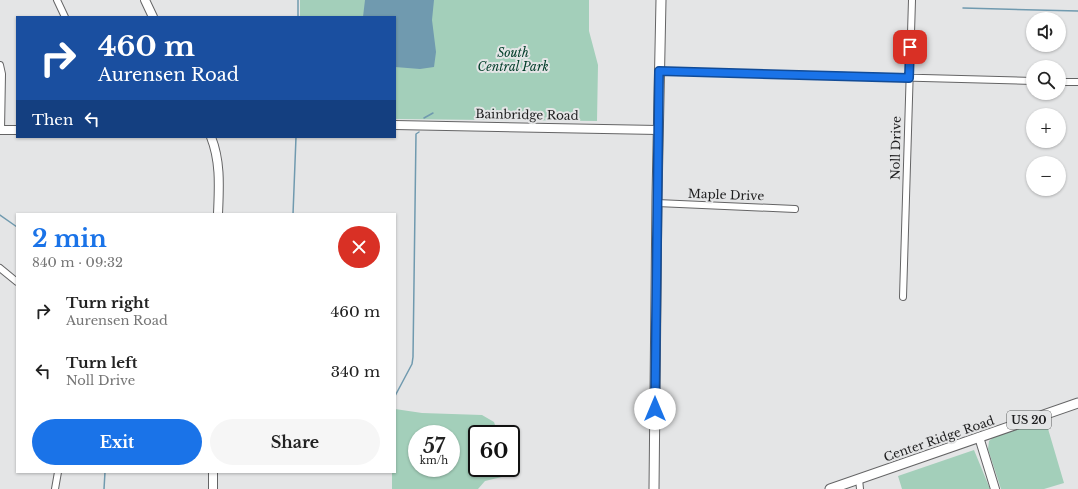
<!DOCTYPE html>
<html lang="en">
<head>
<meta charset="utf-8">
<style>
	:root { --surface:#fff; --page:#f6f6f6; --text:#222; --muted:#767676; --accent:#1a73e8 }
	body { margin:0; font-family:"Libre Baskerville",serif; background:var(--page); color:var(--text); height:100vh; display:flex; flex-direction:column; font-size:15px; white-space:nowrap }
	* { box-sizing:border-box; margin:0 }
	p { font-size:13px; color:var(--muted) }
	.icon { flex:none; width:22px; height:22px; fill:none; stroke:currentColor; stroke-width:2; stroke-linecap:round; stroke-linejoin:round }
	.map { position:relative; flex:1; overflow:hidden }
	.sheet { position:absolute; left:16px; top:213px; width:380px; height:260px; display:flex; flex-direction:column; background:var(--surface); border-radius:0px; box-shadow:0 1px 3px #0004 }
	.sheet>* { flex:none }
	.banner { position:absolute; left:16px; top:16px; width:380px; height:122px; border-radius:0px; box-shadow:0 1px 3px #0004; background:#1a4fa0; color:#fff; overflow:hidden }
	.tools { position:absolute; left:1026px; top:12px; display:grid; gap:8px }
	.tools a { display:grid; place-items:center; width:40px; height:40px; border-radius:50%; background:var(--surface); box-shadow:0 1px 3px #0004; font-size:20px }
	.speed { position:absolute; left:408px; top:425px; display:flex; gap:8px; font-size:20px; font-weight:700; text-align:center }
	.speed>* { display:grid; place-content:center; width:52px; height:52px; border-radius:50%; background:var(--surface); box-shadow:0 1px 3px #0004; line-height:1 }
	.speed small { font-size:10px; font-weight:400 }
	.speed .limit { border:2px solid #111; border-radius:6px; background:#fff; color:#111 }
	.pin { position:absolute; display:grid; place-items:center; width:34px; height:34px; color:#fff; margin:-17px; border-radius:8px; box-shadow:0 2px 6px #0006 }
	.me { position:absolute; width:44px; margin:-22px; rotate:0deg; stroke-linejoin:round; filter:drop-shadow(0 0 3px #0008) }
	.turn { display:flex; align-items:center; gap:14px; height:84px; padding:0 16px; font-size:18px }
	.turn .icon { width:52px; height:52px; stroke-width:2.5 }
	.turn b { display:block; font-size:28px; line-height:34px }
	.then { display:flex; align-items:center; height:38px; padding:0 16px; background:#0003; gap:8px; font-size:15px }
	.round { display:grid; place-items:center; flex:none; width:42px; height:42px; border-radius:21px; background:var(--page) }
	.head { display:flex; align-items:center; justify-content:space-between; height:68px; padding:0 16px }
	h1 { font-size:24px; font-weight:700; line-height:30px; color:var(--accent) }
	.button { display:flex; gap:8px; margin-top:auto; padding:8px 16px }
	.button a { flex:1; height:46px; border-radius:24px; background:var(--accent); color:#fff; font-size:16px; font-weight:700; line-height:46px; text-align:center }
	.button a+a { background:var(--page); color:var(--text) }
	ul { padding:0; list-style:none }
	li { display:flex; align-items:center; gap:12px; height:60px; padding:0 16px }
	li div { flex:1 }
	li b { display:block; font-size:15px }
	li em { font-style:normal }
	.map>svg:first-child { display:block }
	.green { fill:#a3cfba; fill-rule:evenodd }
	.water { fill:#709aaf }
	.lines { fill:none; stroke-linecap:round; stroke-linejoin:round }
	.stream { stroke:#709aaf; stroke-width:1.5 }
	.street-casing { stroke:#646465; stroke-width:8 }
	.secondary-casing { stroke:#646465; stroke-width:10 }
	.primary-casing { stroke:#646465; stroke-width:11 }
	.street { stroke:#fff; stroke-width:6 }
	.secondary { stroke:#fff; stroke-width:8 }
	.primary { stroke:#fff; stroke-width:9 }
	.route-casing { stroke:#114b97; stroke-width:10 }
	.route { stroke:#1a73e8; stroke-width:7 }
	.labels { text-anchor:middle; stroke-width:4; stroke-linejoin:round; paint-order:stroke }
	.shield { fill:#e4e5e6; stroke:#595a5b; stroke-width:1 }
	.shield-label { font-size:11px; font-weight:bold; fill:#1e1e1f }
	.park-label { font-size:12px; font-style:italic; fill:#003c28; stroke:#e4e5e6 }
	.street-label { font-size:12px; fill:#1e1e1f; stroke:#e4e5e6 }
</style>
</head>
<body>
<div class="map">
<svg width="1078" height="489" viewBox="0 0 1078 489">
	<rect width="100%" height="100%" fill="#e4e5e6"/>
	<!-- green -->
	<path class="green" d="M300 0H589V31L598 65 597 121 395 119V17H300Z
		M395 409 422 413 482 415 494 422 498 434H477V468H511V436H514L515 471 506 476 485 481 478 489H392V472H395ZM417 434H451V468H417Z
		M1043 421 1046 422 1064 483 1044 489H1001L988 449 989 441 994 437Z
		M974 450 990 489H902L898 476Z"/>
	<!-- water -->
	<path class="water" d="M365 0H434L432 20 436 52 434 67 420 69 395 67V17H363Z"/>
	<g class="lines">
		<!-- stream -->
		<path class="stream" d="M298 0V17
			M963 8 1078 11
			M424 118 433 113
			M293 214 296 137
			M0 215 17 227
			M395 396 412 364 413 357 416 134 419 132
			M104 489 105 472"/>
		<!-- street casing -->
		<g class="street-casing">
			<path id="street" d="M57 0 65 17
				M0 65 2 74 1 130
				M659 71 1033 81
				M1059 82H1078
				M657 203 795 209
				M0 268 17 282
				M903 297 912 0
				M859 479 860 489
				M55 489 58 472"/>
		</g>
		<!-- secondary casing -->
		<g class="secondary-casing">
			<path id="secondary" d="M145 0 153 17
				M395 125 658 130
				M0 130H17
				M211 137C221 162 219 188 218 214
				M979 437 995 489
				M213 489V472"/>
		</g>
		<!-- primary casing -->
		<g class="primary-casing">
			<path id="primary" d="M654 489 657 196 661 0
				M830 489 1078 403"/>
		</g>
		<!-- street -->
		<use href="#street" class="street"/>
		<!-- secondary -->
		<use href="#secondary" class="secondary"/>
		<!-- primary -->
		<use href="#primary" class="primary"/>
	</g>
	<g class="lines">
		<!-- route casing -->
		<g class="route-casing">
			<path id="route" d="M655 409 659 71 909 78 910 47"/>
		</g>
		<!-- route -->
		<use href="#route" class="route"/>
	</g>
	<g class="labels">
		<!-- shield labels -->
		<rect class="shield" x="1007" y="411" width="44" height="18" rx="3"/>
		<g class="shield-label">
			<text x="1029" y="424">US 20</text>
		</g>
		<!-- park labels -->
		<g class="park-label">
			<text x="513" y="57">South<tspan x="513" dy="14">Central Park</tspan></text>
		</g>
		<!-- street labels -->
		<g class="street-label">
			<text transform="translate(527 115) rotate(1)" y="4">Bainbridge Road</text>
			<text transform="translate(896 148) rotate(-89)" y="4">Noll Drive</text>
			<text transform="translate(726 195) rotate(2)" y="4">Maple Drive</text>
			<text transform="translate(939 439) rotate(-19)" y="4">Center Ridge Road</text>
		</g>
	</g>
</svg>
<div class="tools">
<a><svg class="icon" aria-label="sound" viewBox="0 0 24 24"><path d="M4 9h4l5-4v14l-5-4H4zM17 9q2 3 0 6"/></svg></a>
<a><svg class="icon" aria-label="search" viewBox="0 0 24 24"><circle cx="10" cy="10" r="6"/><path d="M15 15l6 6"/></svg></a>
<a>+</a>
<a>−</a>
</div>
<div class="speed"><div>57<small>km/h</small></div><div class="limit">60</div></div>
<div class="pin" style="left:910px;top:47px;background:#d93025"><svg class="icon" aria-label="arrive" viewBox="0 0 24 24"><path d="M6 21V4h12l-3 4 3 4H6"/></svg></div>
<svg class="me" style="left:655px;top:409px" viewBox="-20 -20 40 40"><circle r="19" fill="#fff"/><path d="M0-13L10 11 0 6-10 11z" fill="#1a73e8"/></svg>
<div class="banner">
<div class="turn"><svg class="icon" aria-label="right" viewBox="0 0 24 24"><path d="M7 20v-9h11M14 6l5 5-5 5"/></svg><div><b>460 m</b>Aurensen Road</div></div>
<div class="then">Then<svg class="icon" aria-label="left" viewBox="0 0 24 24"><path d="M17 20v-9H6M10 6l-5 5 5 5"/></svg></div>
</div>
<section class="sheet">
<div class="head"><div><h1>2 min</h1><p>840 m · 09:32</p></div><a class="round" style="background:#d93025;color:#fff"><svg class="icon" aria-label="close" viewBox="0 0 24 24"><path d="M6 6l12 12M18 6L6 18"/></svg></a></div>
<ul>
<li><svg class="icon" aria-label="right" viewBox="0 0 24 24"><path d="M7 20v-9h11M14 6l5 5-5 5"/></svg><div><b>Turn right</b><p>Aurensen Road</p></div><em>460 m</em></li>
<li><svg class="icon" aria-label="left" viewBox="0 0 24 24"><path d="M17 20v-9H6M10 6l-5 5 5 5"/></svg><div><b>Turn left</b><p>Noll Drive</p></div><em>340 m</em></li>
</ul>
<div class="button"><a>Exit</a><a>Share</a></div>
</section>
</div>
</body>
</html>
